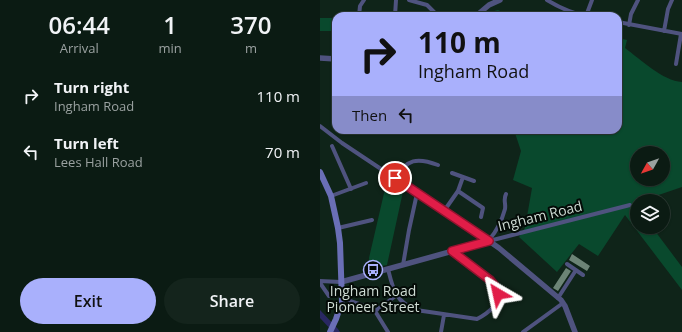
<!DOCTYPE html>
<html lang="en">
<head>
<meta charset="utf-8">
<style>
	:root { --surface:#0b1b13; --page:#14241c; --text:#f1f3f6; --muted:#9aa1a0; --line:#2b3933; --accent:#a9b0fc }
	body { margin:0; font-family:"Open Sans",sans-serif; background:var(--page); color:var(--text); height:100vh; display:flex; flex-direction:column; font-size:15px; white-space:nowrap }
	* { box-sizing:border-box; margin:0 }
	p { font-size:13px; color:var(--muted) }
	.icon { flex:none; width:22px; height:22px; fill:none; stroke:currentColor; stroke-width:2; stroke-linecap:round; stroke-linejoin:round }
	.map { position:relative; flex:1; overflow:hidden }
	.details { display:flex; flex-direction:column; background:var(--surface); width:320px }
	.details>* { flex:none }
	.hud { position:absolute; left:12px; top:12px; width:290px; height:122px; border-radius:12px; box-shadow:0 1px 3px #0004,0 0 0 1px var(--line); background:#a9b0fc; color:#111; overflow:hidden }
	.needle { width:26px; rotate:230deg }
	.tools { position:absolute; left:310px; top:146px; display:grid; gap:8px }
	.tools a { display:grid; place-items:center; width:40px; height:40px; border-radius:50%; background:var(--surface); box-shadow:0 1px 3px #0004,0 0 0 1px var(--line); font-size:20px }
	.pin { position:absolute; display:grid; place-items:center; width:34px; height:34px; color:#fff; margin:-17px; border:2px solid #fff; border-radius:50%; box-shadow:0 1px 4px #0007 }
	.me { position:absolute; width:44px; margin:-22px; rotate:324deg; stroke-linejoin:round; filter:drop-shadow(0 0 3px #0008) }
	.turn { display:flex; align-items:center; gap:14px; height:84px; padding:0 20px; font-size:18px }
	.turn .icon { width:52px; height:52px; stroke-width:2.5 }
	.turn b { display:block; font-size:28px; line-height:34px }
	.then { display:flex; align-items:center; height:38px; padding:0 20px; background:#0003; gap:8px; font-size:15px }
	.eta { display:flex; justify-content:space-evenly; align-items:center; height:68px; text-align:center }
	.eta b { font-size:24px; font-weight:600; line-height:28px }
	.button { display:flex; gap:8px; margin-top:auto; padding:8px 20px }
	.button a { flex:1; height:46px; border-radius:24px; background:var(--accent); color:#111; font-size:16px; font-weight:600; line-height:46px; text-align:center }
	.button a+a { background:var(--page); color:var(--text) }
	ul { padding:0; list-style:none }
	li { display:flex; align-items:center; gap:12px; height:56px; padding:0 20px }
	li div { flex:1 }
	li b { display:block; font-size:15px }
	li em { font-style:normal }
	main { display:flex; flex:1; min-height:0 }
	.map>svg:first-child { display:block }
	.green { fill:#09492d; fill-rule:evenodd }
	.water { fill:#292862 }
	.building { fill:#6c8476 }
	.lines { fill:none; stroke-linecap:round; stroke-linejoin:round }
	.minor { stroke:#4f537f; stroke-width:4 }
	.tertiary { stroke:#4f537f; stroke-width:5.5 }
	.secondary { stroke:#6a6fb6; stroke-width:6 }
	.route-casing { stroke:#92132f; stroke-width:10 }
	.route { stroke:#e11d48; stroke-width:7 }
	.labels { text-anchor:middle; stroke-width:4; stroke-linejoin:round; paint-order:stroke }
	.street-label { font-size:14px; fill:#cfdcd4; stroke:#040b07 }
	.poi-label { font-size:14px; fill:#cfdcd4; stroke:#040b07 }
</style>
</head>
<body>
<main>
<section class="details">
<div class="eta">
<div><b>06:44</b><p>Arrival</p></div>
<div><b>1</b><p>min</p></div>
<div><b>370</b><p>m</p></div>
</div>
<ul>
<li><svg class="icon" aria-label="right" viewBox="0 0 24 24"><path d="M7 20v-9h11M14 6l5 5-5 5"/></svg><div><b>Turn right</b><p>Ingham Road</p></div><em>110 m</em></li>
<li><svg class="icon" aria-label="left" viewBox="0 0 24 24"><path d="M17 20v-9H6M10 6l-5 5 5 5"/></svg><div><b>Turn left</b><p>Lees Hall Road</p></div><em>70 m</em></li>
</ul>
<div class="button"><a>Exit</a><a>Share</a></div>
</section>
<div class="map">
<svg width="362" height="332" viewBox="0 0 362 332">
	<rect width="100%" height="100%" fill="#0f2419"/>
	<!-- green -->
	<path class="green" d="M178 10 192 16H163L166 13Z
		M0 18H12L11 31H0Z
		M298 38 307 40 305 48C320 59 343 81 362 82V187L321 201H317L314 203 317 208V227H332L362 267V290L305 215 278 256 259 244 237 272 199 237 205 228 212 188 193 180 201 151 194 130H298ZM317 153H343V179H317Z
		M68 176 84 187 67 265 50 268 49 258Z"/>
	<!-- water -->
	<path class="water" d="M0 310 18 329 20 332H13L0 318Z"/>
	<!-- building -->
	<path class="building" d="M252 254 270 266 267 271 249 260Z
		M246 268 251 271 238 291 233 288Z"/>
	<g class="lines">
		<!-- minor -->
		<path class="minor" d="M89 0 107 5 116 14V16
			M227 0C240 8 251 13 266 16
			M39 16 40 6 44 0
			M75 16 76 0
			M266 16 272 0
			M298 22 362 34
			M309 25 311 14 318 0
			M344 31 348 9 352 0
			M356 64 361 34
			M0 126 22 143 169 241
			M12 146 31 189
			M132 173 143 177
			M75 178C87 159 97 157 118 165
			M138 191 163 208 161 217
			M11 196 46 183
			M124 211 138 191 143 177 154 181
			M18 228 52 220
			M169 240C176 232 182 220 185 209 186 203 183 200 186 194
			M169 241 310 205
			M247 264 263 275
			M83 265 89 230 96 198
			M68 269C73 289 75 301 96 310L157 319C206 293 156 270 132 251
			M0 281 21 282
			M0 283 9 296
			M21 298 51 308 55 311 68 332
			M238 298 256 270
			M55 311 77 295
			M121 332 124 315
			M203 332 243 303"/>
		<!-- tertiary -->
		<path class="tertiary" d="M156 16 169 5 180 0
			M0 58 16 59
			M21 282 169 241 179 248 241 300 245 306 255 332"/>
		<!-- secondary -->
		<path class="secondary" d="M0 172 11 196 18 228 20 243 22 301 16 319 10 332"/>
	</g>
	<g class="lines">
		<!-- route casing -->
		<g class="route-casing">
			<path id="route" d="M75 178 169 241 132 251 170 280 175 286 178 294"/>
		</g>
		<!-- route -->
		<use href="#route" class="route"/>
	</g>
	<!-- icons -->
	<defs>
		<g id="bus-ring" transform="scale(1)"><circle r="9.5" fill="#040b07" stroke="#a9b0fc" stroke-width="1.5"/><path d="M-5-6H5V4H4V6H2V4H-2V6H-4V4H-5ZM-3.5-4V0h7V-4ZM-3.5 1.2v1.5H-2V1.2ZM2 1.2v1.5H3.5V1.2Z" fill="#a9b0fc"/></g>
	</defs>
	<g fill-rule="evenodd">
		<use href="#bus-ring" x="53" y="270"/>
	</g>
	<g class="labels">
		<!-- street labels -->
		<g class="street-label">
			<text transform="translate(220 216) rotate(-14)" y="5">Ingham Road</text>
		</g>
		<!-- poi labels -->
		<g class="poi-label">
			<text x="53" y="296">Ingham Road<tspan x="53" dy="16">Pioneer Street</tspan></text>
		</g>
	</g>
</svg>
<div class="tools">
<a><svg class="needle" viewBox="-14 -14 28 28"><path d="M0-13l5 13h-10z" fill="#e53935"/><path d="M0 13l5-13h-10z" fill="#9aa1a0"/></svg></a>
<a><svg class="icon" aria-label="layers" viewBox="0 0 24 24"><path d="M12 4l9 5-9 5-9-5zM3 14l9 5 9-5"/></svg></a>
</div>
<div class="pin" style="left:75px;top:178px;background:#d93025"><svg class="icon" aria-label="arrive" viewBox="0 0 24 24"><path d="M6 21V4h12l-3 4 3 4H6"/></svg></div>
<svg class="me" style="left:178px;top:294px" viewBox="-20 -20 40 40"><path d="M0-17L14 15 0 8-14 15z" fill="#e11d48" stroke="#fff" stroke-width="4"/></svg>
<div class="hud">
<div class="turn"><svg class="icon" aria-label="right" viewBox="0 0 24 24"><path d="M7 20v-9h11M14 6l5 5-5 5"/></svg><div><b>110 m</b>Ingham Road</div></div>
<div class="then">Then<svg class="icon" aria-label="left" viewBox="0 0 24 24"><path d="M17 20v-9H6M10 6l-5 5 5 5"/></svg></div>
</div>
</div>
</main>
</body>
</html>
